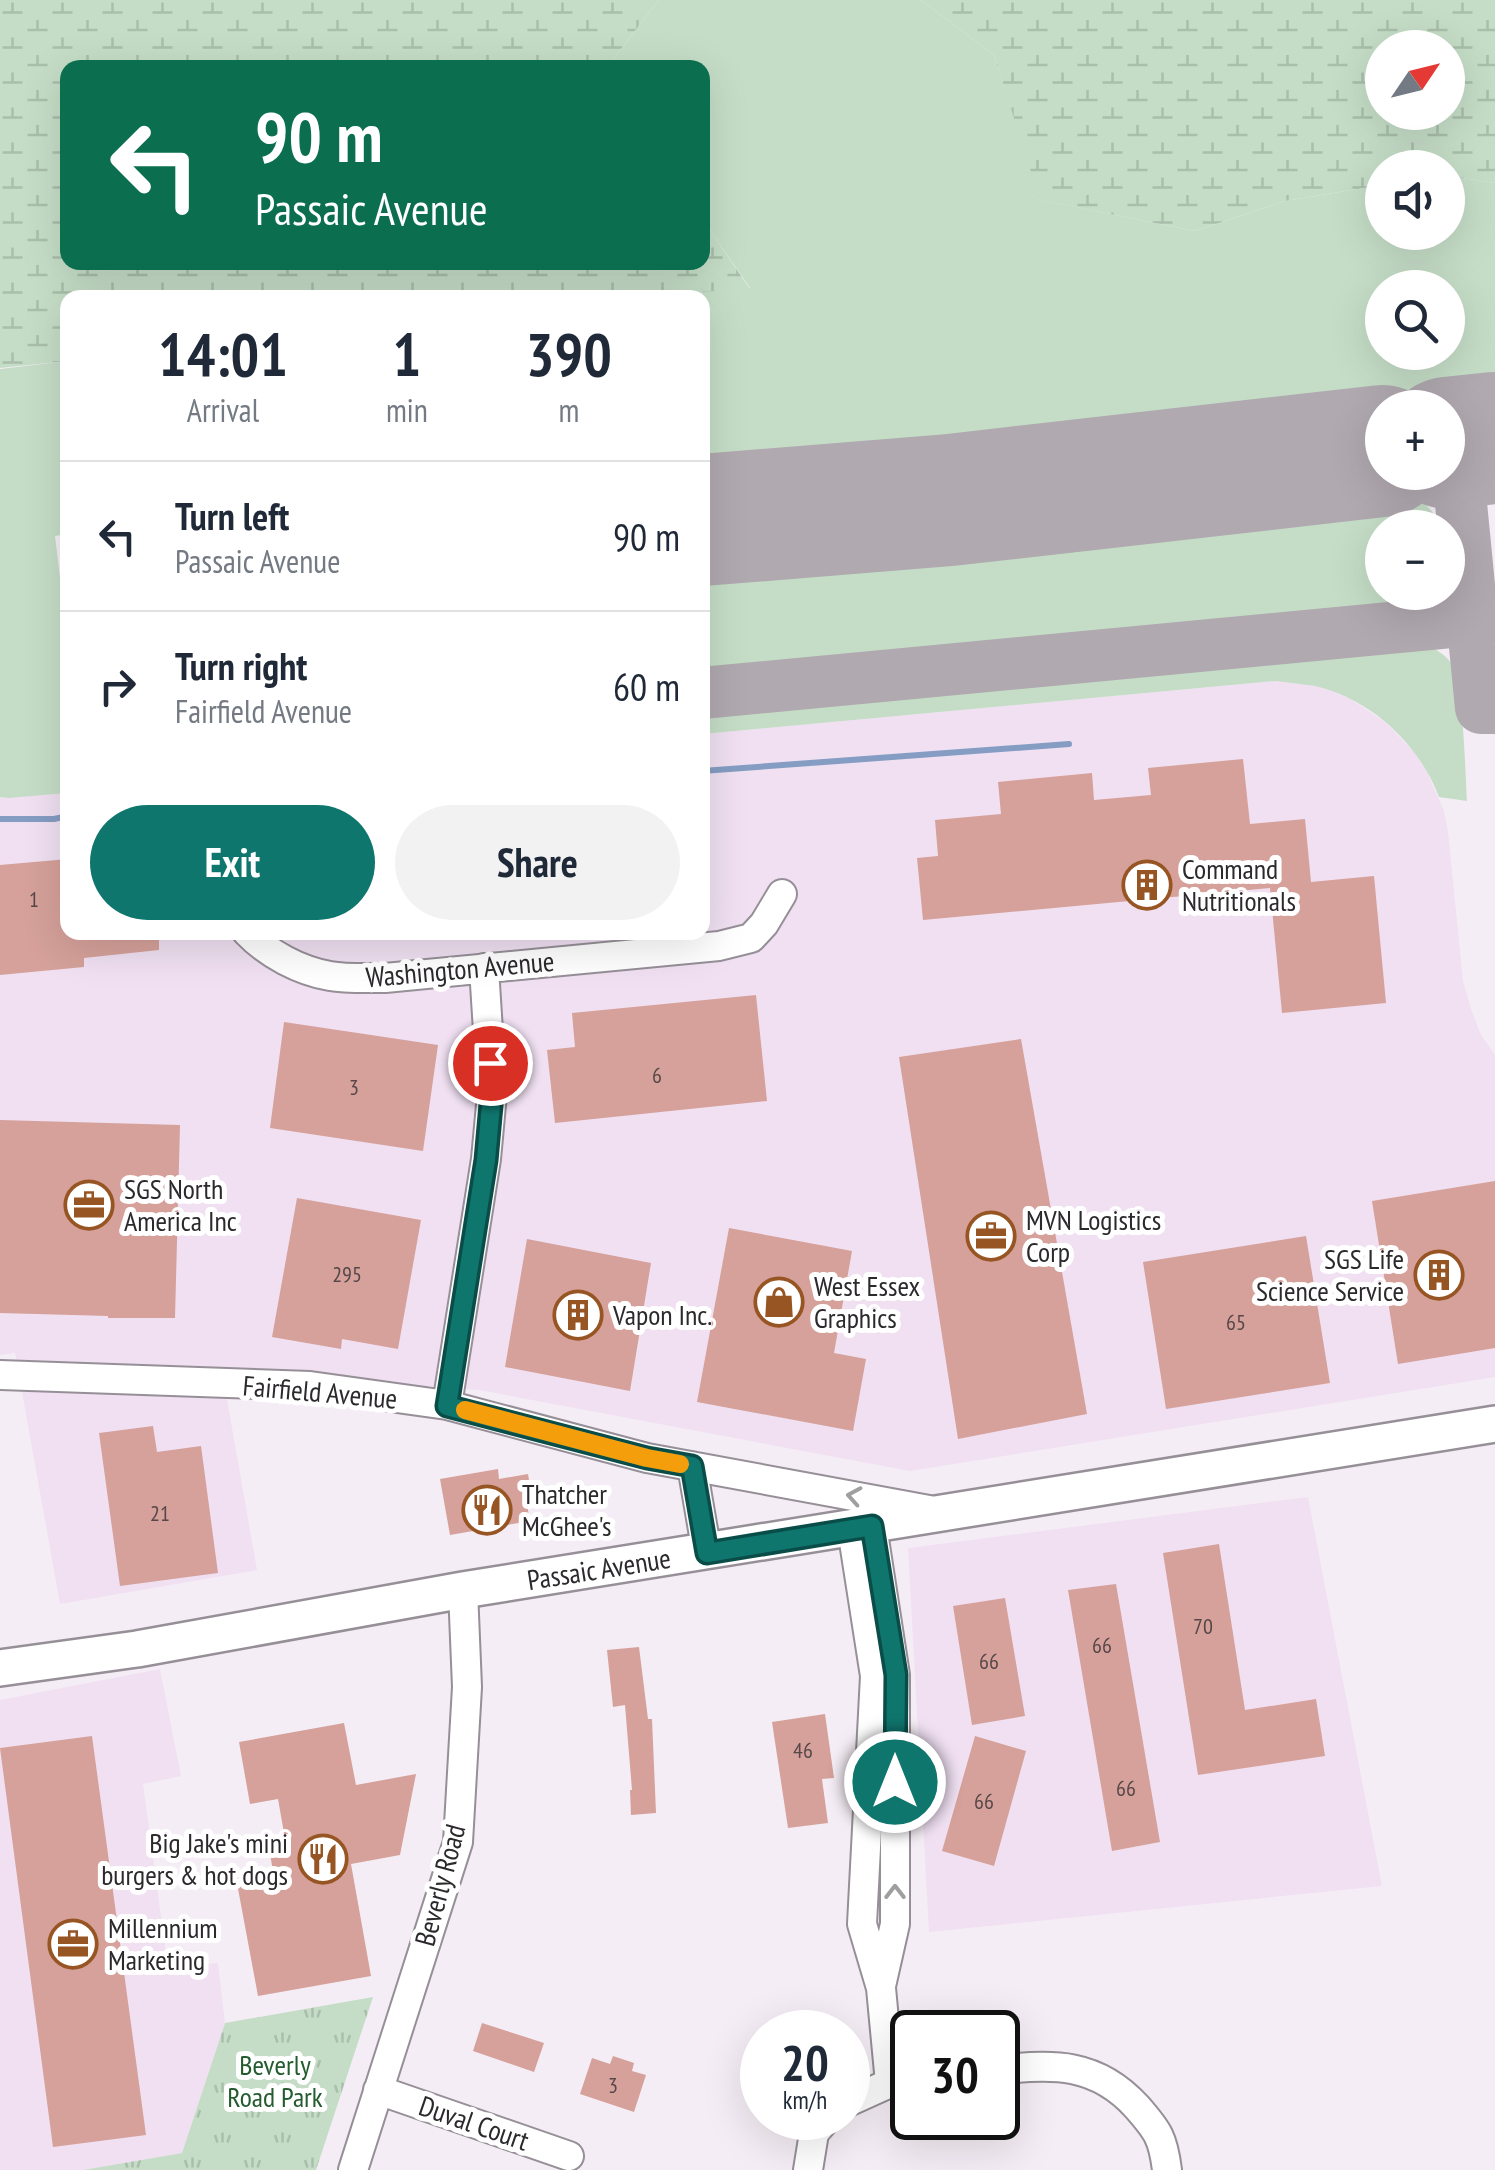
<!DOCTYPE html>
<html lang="en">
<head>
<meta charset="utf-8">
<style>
	:root { --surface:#fff; --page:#f2f2f3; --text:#1f2937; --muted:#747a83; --line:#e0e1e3; --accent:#0f766e }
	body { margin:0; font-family:"PT Sans Narrow",sans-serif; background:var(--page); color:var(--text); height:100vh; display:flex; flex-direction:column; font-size:38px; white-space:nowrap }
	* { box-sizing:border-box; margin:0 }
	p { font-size:32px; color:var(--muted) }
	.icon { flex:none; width:55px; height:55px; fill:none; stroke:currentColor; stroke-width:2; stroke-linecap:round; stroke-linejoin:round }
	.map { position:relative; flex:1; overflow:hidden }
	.details { position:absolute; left:60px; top:290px; width:650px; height:650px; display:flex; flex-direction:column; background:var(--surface); border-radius:20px; box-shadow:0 10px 40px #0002 }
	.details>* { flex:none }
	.hud { position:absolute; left:60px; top:60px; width:650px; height:210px; border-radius:20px; box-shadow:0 10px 40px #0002; background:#0b6e4f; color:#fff; overflow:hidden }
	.needle { width:65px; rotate:55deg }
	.fabs { position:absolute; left:1365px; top:30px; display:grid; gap:20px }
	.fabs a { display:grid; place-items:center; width:100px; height:100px; border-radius:50%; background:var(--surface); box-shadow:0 10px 40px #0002; font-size:50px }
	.speed { position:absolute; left:740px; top:2010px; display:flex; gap:20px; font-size:50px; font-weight:700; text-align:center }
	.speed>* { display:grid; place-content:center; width:130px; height:130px; border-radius:50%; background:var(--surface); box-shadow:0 10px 40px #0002; line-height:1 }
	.speed small { font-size:25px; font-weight:400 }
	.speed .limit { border:5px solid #111; border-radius:15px; background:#fff; color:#111 }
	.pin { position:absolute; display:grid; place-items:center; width:85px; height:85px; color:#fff; margin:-42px; border:5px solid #fff; border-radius:50%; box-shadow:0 2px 10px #0007 }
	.me { position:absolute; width:110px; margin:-55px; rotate:0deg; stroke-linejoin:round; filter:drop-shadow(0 0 8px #0008) }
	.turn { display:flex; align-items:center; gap:35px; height:210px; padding:0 30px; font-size:45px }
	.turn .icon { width:130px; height:130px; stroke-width:2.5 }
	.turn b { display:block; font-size:70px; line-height:85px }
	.eta { display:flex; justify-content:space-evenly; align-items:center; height:170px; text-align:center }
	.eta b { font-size:60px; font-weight:800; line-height:70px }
	.button { display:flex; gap:20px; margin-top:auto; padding:20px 30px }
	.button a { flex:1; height:115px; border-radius:60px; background:var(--accent); color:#fff; font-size:40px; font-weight:800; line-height:115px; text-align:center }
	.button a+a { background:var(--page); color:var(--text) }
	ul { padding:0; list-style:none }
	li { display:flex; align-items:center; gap:30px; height:150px; padding:0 30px; border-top:2px solid var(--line) }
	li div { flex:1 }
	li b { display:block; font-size:38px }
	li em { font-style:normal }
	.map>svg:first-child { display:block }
	.industrial { fill:#f0e0f2 }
	.green { fill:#c5ddc7; fill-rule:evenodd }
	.wetland { fill:url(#wetland-marsh); fill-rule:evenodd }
	.park { fill:url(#park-tufts) }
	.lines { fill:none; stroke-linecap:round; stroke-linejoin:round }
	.stream { stroke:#859dc3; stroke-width:6 }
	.taxiway { stroke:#b0a9b0; stroke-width:52 }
	.runway { stroke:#b0a9b0; stroke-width:132 }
	.building { fill:#d5a19a }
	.minor-casing { stroke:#968f97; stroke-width:32 }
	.major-casing { stroke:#968f97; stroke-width:40 }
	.minor { stroke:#fff; stroke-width:28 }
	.major { stroke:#fff; stroke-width:35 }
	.oneway { stroke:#a09fa0 }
	.route-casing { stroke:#0a4d48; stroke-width:25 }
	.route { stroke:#0f766e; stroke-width:18 }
	.slow { stroke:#f59e0b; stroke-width:18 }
	.labels { text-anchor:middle; stroke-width:10; stroke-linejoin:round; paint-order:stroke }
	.number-label { font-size:22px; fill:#564748 }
	.poi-label { font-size:28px; fill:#2c292d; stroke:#fff; text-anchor:start }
	.street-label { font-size:28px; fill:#2c292d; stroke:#fff }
	.park-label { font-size:28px; fill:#245c2f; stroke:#fff }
</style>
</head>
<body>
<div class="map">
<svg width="1495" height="2170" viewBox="0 0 1495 2170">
	<defs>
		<pattern id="wetland-marsh" width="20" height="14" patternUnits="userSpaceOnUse" patternTransform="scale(2.5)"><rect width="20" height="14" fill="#c5ddc7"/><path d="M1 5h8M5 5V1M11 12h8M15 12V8" fill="none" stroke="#a9beab"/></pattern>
		<pattern id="park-tufts" width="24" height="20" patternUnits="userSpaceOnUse" patternTransform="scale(2.5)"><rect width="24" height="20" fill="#c5ddc7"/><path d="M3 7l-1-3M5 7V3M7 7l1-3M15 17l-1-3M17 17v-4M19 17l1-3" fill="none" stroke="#a9beab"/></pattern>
	</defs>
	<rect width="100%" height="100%" fill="#f5edf5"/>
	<!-- industrial -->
	<path class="industrial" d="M1276 681 1315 686 1334 692 1352 700 1385 722 1414 752 1426 770 1444 811 1448 832 1463 981 1471 1009 1481 1035 1495 1055V1377L910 1471 479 1390 222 1371 257 1570 60 1604 15 1353 0 1355V797L9 798 67 793 68 932H702L703 734Z
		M1308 1497 1382 1886 929 1932 908 1548Z
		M160 1669 181 1776 143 1784 168 1968 218 1963 225 2023 182 2153 83 2170H0V1700Z"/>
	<!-- green -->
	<path class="green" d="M659 0H921L994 55 1041 200 1195 231 1285 201 1382 185V232H1448V176L1495 183V399L1408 407 1382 408V410L703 474 702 298H595L750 288 703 220 702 68 607 67ZM1382 288H1448V352H1382Z
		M67 361V534L55 536 68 643 67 793 9 798 0 797V369Z
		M1384 486C1411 492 1430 500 1440 527L1382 528V592L1434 593 1421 607 703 675V549Z
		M1425 644C1435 649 1444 653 1451 663 1464 683 1465 773 1467 801L1439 797C1419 744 1371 699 1315 686 1302 684 1289 683 1276 681L703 734V711Z"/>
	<!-- wetland -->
	<path class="wetland" d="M0 0H659L607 67 68 68V262H702L703 220 750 289 595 298H68L67 361 0 368Z
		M921 0H1495V183L1448 176V168H1382V185L1285 201 1195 231 1040 200 994 55ZM1382 48H1448V112H1382Z"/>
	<!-- park -->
	<path class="park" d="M373 1997 316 2170H83L182 2153 225 2023Z"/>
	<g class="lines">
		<!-- stream -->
		<path class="stream" d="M702 771 1069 744
			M0 819H54L68 816"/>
		<!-- taxiway -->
		<path class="taxiway" d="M1455 442 1481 708H1495
			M702 693 1495 618"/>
		<!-- runway -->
		<path class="runway" d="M1448 443 1495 438
			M702 520 950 500 1382 451"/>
	</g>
	<!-- building -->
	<path class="building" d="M1243 759 1250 824 1305 819 1311 882 1374 876 1386 1003 1282 1013 1270 888 923 920 917 858 938 856 935 820 1001 814 998 782 1092 773 1094 800 1151 795 1148 768Z
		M68 859V932L159 933V950L84 958V967L0 975V865Z
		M756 995 767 1101 555 1123 547 1050 575 1047 572 1013Z
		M284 1022 438 1045 423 1151 270 1128Z
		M1021 1039 1087 1414 958 1439 899 1057Z
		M0 1120 180 1125 175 1318H108V1316L0 1313Z
		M1495 1181V1348L1398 1364 1372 1201Z
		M297 1198 421 1220 398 1349 342 1339 341 1349 272 1337Z
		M729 1228 852 1251 834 1353 866 1359 853 1431 697 1402Z
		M1306 1236 1330 1383 1166 1409 1143 1262Z
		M527 1239 651 1263 630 1391 505 1367Z
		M153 1426 157 1452 201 1446 218 1573 120 1586 99 1433Z
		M498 1469 499 1479 528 1474 532 1498 526 1499 530 1521 450 1535 440 1479Z
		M1219 1544 1245 1710 1316 1699 1325 1756 1198 1775 1163 1553Z
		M1116 1584 1160 1842 1112 1851 1068 1590Z
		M1005 1598 1025 1716 972 1725 953 1606Z
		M639 1647 648 1719H652L656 1813 631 1815 630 1790H632L625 1705 613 1707 607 1650Z
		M825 1714 834 1778 822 1779 828 1823 788 1828 772 1722Z
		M344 1723 356 1785 416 1774 400 1855 351 1864 371 1976 258 1996 236 1878 273 1872 270 1853 287 1850 278 1799 250 1804 239 1742Z
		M92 1736 146 2135 53 2147 0 1748Z
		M975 1736 1026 1751 994 1866 942 1851Z
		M482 2023 544 2043 534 2072 473 2051Z
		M613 2056 634 2063 632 2071 646 2075 634 2112 580 2094 592 2058 610 2064Z"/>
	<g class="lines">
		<!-- minor casing -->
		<g class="minor-casing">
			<path id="minor" d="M247 932C268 954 300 971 330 976 347 979 367 978 385 978L719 946 751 938 764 924 782 894
				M0 1375 310 1386 447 1405 647 1458 929 1510
				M447 1405 486 1159 492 1094 484 968
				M692 1466 707 1553
				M872 1526 895 1675V1924L881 1986
				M852 1529 875 1676 862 1924 881 1988 890 2083
				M998 2070C1053 2063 1097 2063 1137 2107 1158 2131 1163 2138 1167 2170
				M378 2090 569 2156
				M848 2102 890 2083 912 2080
				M353 2170 458 1842 467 1687 463 1590
				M808 2170 814 2133 827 2118"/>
		</g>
		<!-- major casing -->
		<g class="major-casing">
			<path id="major" d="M0 1668 137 1649 463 1590 1495 1424"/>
		</g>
		<!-- minor -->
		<use href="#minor" class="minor"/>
		<!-- major -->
		<use href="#major" class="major"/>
	</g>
	<!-- one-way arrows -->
	<defs><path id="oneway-chevron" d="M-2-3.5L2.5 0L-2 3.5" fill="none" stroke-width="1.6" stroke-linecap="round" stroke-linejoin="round" transform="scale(2.5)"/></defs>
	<g class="oneway">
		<use href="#oneway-chevron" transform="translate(854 1496) rotate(-170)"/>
		<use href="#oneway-chevron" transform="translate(895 1892) rotate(-90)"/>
	</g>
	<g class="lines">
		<!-- route casing -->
		<g class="route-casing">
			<path id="route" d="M490 1063 492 1094 486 1160 447 1406 647 1458 692 1466 707 1553 872 1526 896 1675 895 1782"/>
		</g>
		<!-- route -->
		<use href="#route" class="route"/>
		<!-- slow -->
		<path class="slow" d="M465 1410 647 1458 680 1464"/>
	</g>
	<!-- icons -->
	<defs>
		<g id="building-ring" transform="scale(2.5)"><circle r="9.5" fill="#fff" stroke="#975523" stroke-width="1.5"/><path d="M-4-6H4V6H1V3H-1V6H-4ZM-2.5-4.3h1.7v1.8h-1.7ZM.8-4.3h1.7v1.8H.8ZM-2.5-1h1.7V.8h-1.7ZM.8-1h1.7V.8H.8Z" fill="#975523"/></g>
		<g id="office-ring" transform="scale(2.5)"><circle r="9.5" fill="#fff" stroke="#975523" stroke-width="1.5"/><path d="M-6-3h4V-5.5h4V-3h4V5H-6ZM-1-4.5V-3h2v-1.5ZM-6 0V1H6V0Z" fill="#975523"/></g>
		<g id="shop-ring" transform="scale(2.5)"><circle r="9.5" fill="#fff" stroke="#975523" stroke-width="1.5"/><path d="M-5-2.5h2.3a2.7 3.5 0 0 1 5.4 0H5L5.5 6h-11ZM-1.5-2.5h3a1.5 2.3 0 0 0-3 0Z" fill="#975523"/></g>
		<g id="restaurant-ring" transform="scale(2.5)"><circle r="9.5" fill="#fff" stroke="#975523" stroke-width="1.5"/><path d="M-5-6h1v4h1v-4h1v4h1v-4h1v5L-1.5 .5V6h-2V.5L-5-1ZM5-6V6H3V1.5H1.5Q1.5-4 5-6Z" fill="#975523"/></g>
	</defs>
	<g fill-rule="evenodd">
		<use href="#building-ring" x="1147" y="885"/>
		<use href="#office-ring" x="89" y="1205"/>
		<use href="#office-ring" x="991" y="1236"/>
		<use href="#building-ring" x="1439" y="1275"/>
		<use href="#shop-ring" x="779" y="1302"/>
		<use href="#building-ring" x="578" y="1315"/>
		<use href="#restaurant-ring" x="487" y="1510"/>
		<use href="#restaurant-ring" x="323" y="1859"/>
		<use href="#office-ring" x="73" y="1944"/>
	</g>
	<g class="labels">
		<!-- number labels -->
		<g class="number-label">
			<text x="34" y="907">1</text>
			<text x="657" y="1083">6</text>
			<text x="354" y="1095">3</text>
			<text x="347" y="1282">295</text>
			<text x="1236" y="1330">65</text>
			<text x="160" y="1521">21</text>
			<text x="1203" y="1634">70</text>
			<text x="1102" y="1653">66</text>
			<text x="989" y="1669">66</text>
			<text x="803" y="1758">46</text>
			<text x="1126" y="1796">66</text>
			<text x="984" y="1809">66</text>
			<text x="613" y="2093">3</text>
		</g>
		<!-- poi labels -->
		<g class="poi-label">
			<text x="1182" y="879">Command<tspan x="1182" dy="32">Nutritionals</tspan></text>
			<text x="124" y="1199">SGS North<tspan x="124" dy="32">America Inc</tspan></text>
			<text x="1026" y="1230">MVN Logistics<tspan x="1026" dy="32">Corp</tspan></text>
			<text x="1404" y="1269" text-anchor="end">SGS Life<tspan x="1404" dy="32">Science Service</tspan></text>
			<text x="814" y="1296">West Essex<tspan x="814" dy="32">Graphics</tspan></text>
			<text x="613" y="1325">Vapon Inc.</text>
			<text x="522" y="1504">Thatcher<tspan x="522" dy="32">McGhee's</tspan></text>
			<text x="288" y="1853" text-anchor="end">Big Jake's mini<tspan x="288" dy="32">burgers &amp; hot dogs</tspan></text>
			<text x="108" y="1938">Millennium<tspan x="108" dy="32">Marketing</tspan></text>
		</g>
		<!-- street labels -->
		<g class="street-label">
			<text transform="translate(460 969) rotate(-5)" y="10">Washington Avenue</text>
			<text transform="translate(320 1392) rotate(5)" y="10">Fairfield Avenue</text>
			<text transform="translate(599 1569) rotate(-9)" y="10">Passaic Avenue</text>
			<text transform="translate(440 1885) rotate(-75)" y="10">Beverly Road</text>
			<text transform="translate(474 2123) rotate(19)" y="10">Duval Court</text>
		</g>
		<!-- park labels -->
		<g class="park-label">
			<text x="275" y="2075">Beverly<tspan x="275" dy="32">Road Park</tspan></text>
		</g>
	</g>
</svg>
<div class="fabs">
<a><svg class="needle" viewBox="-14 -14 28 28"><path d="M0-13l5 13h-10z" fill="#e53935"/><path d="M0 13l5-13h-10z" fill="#747a83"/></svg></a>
<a><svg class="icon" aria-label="sound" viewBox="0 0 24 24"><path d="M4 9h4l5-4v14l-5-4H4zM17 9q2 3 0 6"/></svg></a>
<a><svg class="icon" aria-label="search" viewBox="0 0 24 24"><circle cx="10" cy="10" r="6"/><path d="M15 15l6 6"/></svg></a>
<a>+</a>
<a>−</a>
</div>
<div class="speed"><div>20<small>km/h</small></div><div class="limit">30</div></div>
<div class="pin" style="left:490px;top:1063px;background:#d93025"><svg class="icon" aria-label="arrive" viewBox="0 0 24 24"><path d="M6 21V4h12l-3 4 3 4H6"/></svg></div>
<svg class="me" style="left:895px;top:1782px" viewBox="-20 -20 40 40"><circle r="17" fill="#0f766e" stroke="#fff" stroke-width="3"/><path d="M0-11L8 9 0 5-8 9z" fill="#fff"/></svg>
<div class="hud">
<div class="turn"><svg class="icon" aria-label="left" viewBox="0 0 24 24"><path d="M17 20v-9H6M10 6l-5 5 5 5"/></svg><div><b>90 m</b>Passaic Avenue</div></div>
</div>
<section class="details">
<div class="eta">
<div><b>14:01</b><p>Arrival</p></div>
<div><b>1</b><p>min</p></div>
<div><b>390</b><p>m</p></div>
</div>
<ul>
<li><svg class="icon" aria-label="left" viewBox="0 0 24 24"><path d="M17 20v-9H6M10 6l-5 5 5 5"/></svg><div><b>Turn left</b><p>Passaic Avenue</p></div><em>90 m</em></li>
<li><svg class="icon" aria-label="right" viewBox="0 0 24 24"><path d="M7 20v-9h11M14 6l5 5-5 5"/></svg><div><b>Turn right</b><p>Fairfield Avenue</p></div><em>60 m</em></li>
</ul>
<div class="button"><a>Exit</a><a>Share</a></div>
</section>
</div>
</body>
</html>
